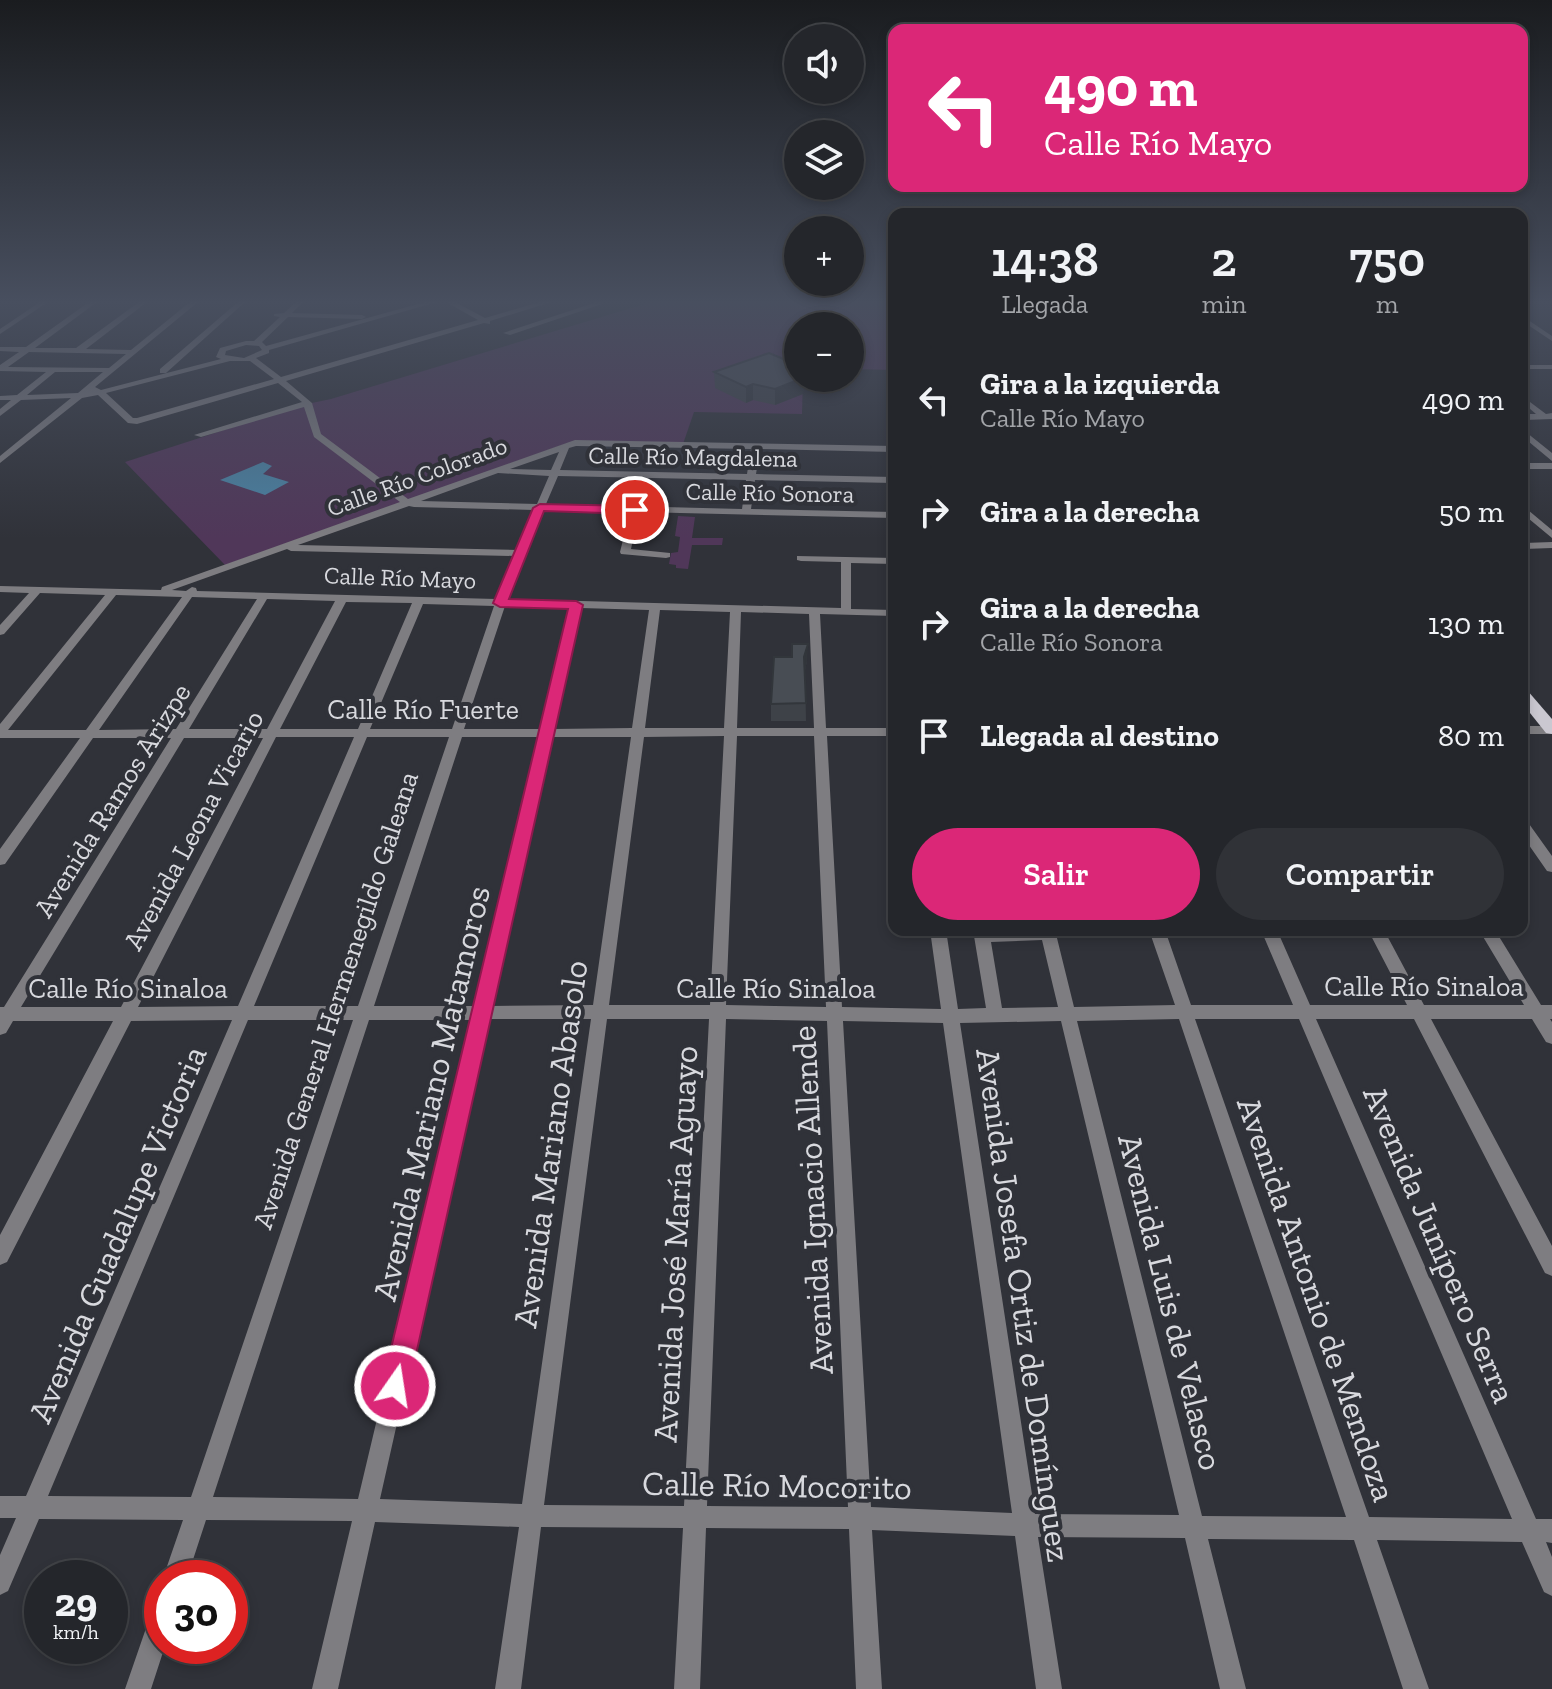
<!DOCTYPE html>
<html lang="es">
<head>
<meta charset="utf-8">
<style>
	:root { --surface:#24262b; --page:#303237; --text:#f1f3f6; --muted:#a3a5a9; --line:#414347; --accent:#db2777 }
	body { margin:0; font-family:"Zilla Slab",serif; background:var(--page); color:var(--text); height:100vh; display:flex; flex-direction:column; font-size:30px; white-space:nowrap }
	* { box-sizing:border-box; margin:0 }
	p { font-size:26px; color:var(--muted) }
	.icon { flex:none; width:44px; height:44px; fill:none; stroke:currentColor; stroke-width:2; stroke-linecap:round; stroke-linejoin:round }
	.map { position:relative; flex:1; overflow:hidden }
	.panel { position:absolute; left:888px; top:208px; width:640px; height:728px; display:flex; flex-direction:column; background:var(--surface); border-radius:16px; box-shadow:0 4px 12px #0003,0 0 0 2px var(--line) }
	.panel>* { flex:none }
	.banner { position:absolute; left:888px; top:24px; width:640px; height:168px; border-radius:16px; box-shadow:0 4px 12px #0003,0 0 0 2px var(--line); background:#db2777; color:#fff; overflow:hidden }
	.buttons { position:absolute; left:784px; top:24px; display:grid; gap:16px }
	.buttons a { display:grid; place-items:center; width:80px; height:80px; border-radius:50%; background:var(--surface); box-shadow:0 4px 12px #0003,0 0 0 2px var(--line); font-size:40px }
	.speed { position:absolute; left:24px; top:1560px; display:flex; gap:16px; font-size:40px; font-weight:700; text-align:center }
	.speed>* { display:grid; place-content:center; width:104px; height:104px; border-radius:50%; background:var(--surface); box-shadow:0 4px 12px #0003,0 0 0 2px var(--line); line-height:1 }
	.speed small { font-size:20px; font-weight:400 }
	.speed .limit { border:12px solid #d22; background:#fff; color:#111 }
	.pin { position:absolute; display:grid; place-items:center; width:68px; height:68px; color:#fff; margin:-34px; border:4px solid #fff; border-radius:50%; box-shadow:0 2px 8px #0007 }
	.me { position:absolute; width:88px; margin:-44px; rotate:13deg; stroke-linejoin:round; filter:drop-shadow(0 0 6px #0008) }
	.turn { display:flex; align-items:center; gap:28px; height:168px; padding:0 24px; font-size:36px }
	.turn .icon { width:104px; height:104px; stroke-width:2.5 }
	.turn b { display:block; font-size:56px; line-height:68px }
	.eta { display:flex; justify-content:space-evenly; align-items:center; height:136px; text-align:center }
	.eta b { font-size:48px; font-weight:600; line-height:56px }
	.action { display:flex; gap:16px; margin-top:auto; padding:16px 24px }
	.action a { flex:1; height:92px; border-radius:48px; background:var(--accent); color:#fff; font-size:32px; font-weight:600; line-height:92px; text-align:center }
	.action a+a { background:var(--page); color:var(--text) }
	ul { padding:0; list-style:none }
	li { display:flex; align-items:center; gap:24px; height:112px; padding:0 24px }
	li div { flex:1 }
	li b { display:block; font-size:30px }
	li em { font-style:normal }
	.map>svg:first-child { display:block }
	.green { fill:#503759 }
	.water { fill:#4b82a3 }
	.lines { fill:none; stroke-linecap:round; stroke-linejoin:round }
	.minor { fill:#7e7d81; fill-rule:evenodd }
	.major { fill:#cac8d1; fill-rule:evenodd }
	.wall { fill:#3e4248 }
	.shaded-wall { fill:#32363b }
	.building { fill:#484d54; stroke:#32363b; stroke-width:2 }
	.route { fill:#db2777; stroke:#8e194d; stroke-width:2 }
	.labels { text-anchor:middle; stroke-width:8; stroke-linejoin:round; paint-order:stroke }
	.far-street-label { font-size:24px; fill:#d8d9de; stroke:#303239 }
	.street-label { font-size:28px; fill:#d8d9de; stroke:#303239 }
	.near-street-label { font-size:34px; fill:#d8d9de; stroke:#303239 }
</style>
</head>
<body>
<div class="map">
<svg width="1552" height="1689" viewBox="0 0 1552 1689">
	<rect width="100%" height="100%" fill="#303239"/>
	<!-- green -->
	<path class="green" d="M651 302H894V370L850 369V326H798V378H803L802 414 694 412 683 444 568 443 225 565 125 462 302 405 331 399Z
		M678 516 695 517 692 538H723L722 545H692L688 569 676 568V565L669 564 671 553 678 552 680 537 675 536Z"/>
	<!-- water -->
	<path class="water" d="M263 462 272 466 263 474 289 482 265 495 220 480Z"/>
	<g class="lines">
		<!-- minor -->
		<path class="minor" d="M40 302H48L0 334V329Z
			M89 302H97L35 348H76L139 302H147L86 349 131 350 190 302H198L95 387 101 390 221 359 216 357 220 348 246 341H254L280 317 274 316V314L284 313 296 302H303L292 313 362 315 366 317 362 319 288 317 262 342 266 346 425 302H437L269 350V353L256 358 281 377 478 320 446 302H455L485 318 540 302H552L490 321V324L484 323 286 381 312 403 321 434 408 499 575 440 894 446V452L760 449 756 474 894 477V483L755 480 751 509 894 512V518L639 512 631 549 670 553V557L666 558 621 554 620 552 630 512 544 510 507 599 841 608V562L801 561 797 560V556L894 558V564L851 563V609L894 610V616L820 614 826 728H894V736H827L842 1007 941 1009 930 930H946L958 1009 986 1008 974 936 977 932 982 930H1055L1074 1007 1175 1005 1149 930H1165L1191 1005H1293L1261 930H1277L1310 1005H1407L1368 930H1384L1424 1005H1524L1479 930H1495L1541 1005H1552V1019H1550L1552 1022V1044L1546 1042 1532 1019H1431L1552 1246V1276L1545 1273 1414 1019H1316L1536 1519H1552V1543L1546 1542 1552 1557V1596L1544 1592 1522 1542 1377 1540 1429 1689H1403L1354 1540 1208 1539 1246 1689H1220L1185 1538 1038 1537 1062 1689H1036L1015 1536 872 1530 882 1689H856L849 1529 706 1528 700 1689H674L683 1528 541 1527 521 1689H495L519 1527 375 1522 338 1689H312L352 1521 206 1520 187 1578H163L183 1520 39 1519 8 1591 0 1595V1555L16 1518H0V1496H26L232 1020 131 1021 7 1262 0 1265V1235L113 1021H13L6 1033 0 1035V1007H4L171 738H93L5 864 0 865V849L80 738H0V724L105 595 40 593 4 634 0 635V625L29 593 0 592V586L161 590 162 587 400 502 314 437 304 407 201 437 194 435 302 402 278 383 137 424 128 423 98 395 82 398 0 463V456L71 398 21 400 0 416V409L11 400H0V396L17 395 46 372 0 371V365L19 352 0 351V347H26ZM246 345 259 346 262 350 244 358 225 355 226 351ZM29 352 126 354 109 368 8 367ZM230 361H250L274 379 137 418H133L106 393ZM55 372H103L78 393 27 395ZM576 446 751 449 747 474 560 470 569 448ZM559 452 551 470 510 469ZM498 473 549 476 537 504 421 501ZM558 476 746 480 742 509 546 504ZM409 506 414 507 534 510 517 550 298 545ZM287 549 291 551 515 556 496 599 197 591 196 588 192 587 186 591 172 590ZM116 595 182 597 86 730H8ZM192 597 257 599 176 729 99 730ZM267 599 335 601 267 729H189ZM346 602 412 603 358 729H280ZM423 604 494 606 452 729H370ZM505 606 570 608 541 729H464ZM581 608 649 610 632 728 554 729ZM660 610 730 612 724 728H645ZM741 612 809 614 814 728H737ZM724 736 710 1005H609L644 737ZM737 736H814L826 1007 726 1005ZM276 737H354L238 1006 138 1007ZM367 737H449L358 1006H254ZM462 737H539L475 1006H374ZM552 737H631L593 1005 491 1006ZM184 738H263L121 1007H21ZM1042 940 1058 1007 1002 1008 991 942ZM488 1019H591L522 1504 380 1499ZM607 1019H709L684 1506 544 1505ZM726 1019 827 1021 848 1507 707 1506ZM1179 1019 1346 1517 1202 1516 1077 1021ZM1195 1019H1299L1512 1519 1369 1517ZM248 1020H353L191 1497 48 1496ZM369 1020H472L358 1499 213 1497ZM843 1021 943 1023 1012 1513 871 1507ZM1061 1021 1179 1515 1035 1514 960 1023Z
			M238 302H245L166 373H160V369Z
			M597 302 605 303 510 335 503 333Z
			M1522 316 1552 336V341L1522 321Z
			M1522 365H1552V369H1522Z
			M1522 396 1546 414 1552 413V419L1522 420V414H1536L1522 402Z
			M1522 429 1552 453V461L1522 436Z
			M1522 463H1552V469H1522Z
			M1522 505 1552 530V538L1522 513Z
			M1552 542V548L1522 549V543Z
			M1522 726H1552V734H1522Z
			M1522 819 1527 821 1552 856V872L1547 871 1522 835Z
			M162 1605V1646H165L151 1689H125L153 1608Z"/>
		<!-- major -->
		<path class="major" d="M1522 688 1527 690 1552 719V734L1546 733 1522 703Z"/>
	</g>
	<!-- wall -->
	<path class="wall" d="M714 372 804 378 803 394 775 405 753 400 746 403 715 388Z
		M807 661 805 670 806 721H771V704Z"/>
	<!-- shaded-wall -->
	<path class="shaded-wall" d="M798 368V378H804L803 394 775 405V389L794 369Z
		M753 384V400L746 403V387Z
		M808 644 807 661 804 674V657Z"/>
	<!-- building -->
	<path class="building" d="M769 353 798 365V368L794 369 798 371V378H803L775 389 753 384 746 387 714 372Z
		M792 644H808L804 657 806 703 771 704 774 657H792Z"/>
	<!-- sky -->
	<linearGradient id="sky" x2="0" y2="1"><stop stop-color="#1a1c1f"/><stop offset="0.56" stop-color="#484f5f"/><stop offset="1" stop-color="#484f5f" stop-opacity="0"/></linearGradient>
	<rect width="1552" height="539" fill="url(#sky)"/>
	<!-- route -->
	<path class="route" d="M540 504 635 506 641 510 635 514 544 511 509 599 576 601 583 605 409 1386 405 1395 395 1400 386 1395 382 1386 568 609 500 607 493 603 533 508Z"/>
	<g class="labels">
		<!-- far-street labels -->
		<g class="far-street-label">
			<text transform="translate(693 457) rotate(1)" y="8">Calle Río Magdalena</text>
			<text transform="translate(417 477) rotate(-20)" y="8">Calle Río Colorado</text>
			<text transform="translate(770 493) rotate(1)" y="8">Calle Río Sonora</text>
			<text transform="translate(400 578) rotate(2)" y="8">Calle Río Mayo</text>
		</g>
		<!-- street labels -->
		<g class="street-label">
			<text x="423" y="719">Calle Río Fuerte</text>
			<text transform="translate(112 800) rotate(-58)" y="10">Avenida Ramos Arizpe</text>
			<text transform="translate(193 830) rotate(-62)" y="10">Avenida Leona Vicario</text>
			<text x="1424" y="996">Calle Río Sinaloa</text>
			<text x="128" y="998">Calle Río Sinaloa</text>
			<text x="776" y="998">Calle Río Sinaloa</text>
			<text transform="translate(335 1000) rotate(-72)" y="10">Avenida General Hermenegildo Galeana</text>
		</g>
		<!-- near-street labels -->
		<g class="near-street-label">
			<text transform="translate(431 1093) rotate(-77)" y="12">Avenida Mariano Matamoros</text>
			<text transform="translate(550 1144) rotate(-82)" y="12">Avenida Mariano Abasolo</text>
			<text transform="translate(812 1200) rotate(-93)" y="12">Avenida Ignacio Allende</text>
			<text transform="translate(117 1234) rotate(-67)" y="12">Avenida Guadalupe Victoria</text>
			<text transform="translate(675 1244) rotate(-87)" y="12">Avenida José María Aguayo</text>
			<text transform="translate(1440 1244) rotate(67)" y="12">Avenida Junípero Serra</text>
			<text transform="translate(1317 1299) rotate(71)" y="12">Avenida Antonio de Mendoza</text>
			<text transform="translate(1171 1302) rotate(76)" y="12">Avenida Luis de Velasco</text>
			<text transform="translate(1024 1305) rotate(82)" y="12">Avenida Josefa Ortiz de Domínguez</text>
			<text transform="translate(777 1485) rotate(1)" y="12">Calle Río Mocorito</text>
		</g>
	</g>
</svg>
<div class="buttons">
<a><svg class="icon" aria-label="sound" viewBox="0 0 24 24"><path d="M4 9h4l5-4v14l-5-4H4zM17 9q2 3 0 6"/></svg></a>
<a><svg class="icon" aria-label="layers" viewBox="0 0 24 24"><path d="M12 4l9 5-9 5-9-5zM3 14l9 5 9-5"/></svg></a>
<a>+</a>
<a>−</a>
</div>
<div class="speed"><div>29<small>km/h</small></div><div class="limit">30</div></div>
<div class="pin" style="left:635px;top:510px;background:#d93025"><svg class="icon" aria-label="arrive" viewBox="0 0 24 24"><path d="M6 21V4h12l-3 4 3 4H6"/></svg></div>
<svg class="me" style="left:395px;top:1386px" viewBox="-20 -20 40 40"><circle r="17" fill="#db2777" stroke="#fff" stroke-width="3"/><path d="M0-11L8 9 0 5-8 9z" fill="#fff"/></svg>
<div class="banner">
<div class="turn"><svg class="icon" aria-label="left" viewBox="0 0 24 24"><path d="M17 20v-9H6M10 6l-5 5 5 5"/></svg><div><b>490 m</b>Calle Río Mayo</div></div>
</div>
<section class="panel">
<div class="eta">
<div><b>14:38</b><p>Llegada</p></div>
<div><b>2</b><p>min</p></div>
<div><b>750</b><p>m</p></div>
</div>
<ul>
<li><svg class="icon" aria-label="left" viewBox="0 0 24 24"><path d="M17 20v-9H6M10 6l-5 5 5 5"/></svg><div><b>Gira a la izquierda</b><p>Calle Río Mayo</p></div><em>490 m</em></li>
<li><svg class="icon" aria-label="right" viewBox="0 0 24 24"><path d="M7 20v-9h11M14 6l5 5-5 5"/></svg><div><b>Gira a la derecha</b></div><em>50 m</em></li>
<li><svg class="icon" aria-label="right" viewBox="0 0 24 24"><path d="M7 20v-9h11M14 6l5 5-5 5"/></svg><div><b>Gira a la derecha</b><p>Calle Río Sonora</p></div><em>130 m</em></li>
<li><svg class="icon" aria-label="arrive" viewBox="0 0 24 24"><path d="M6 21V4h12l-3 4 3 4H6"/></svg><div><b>Llegada al destino</b></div><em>80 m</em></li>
</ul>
<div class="action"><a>Salir</a><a>Compartir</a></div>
</section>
</div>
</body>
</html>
